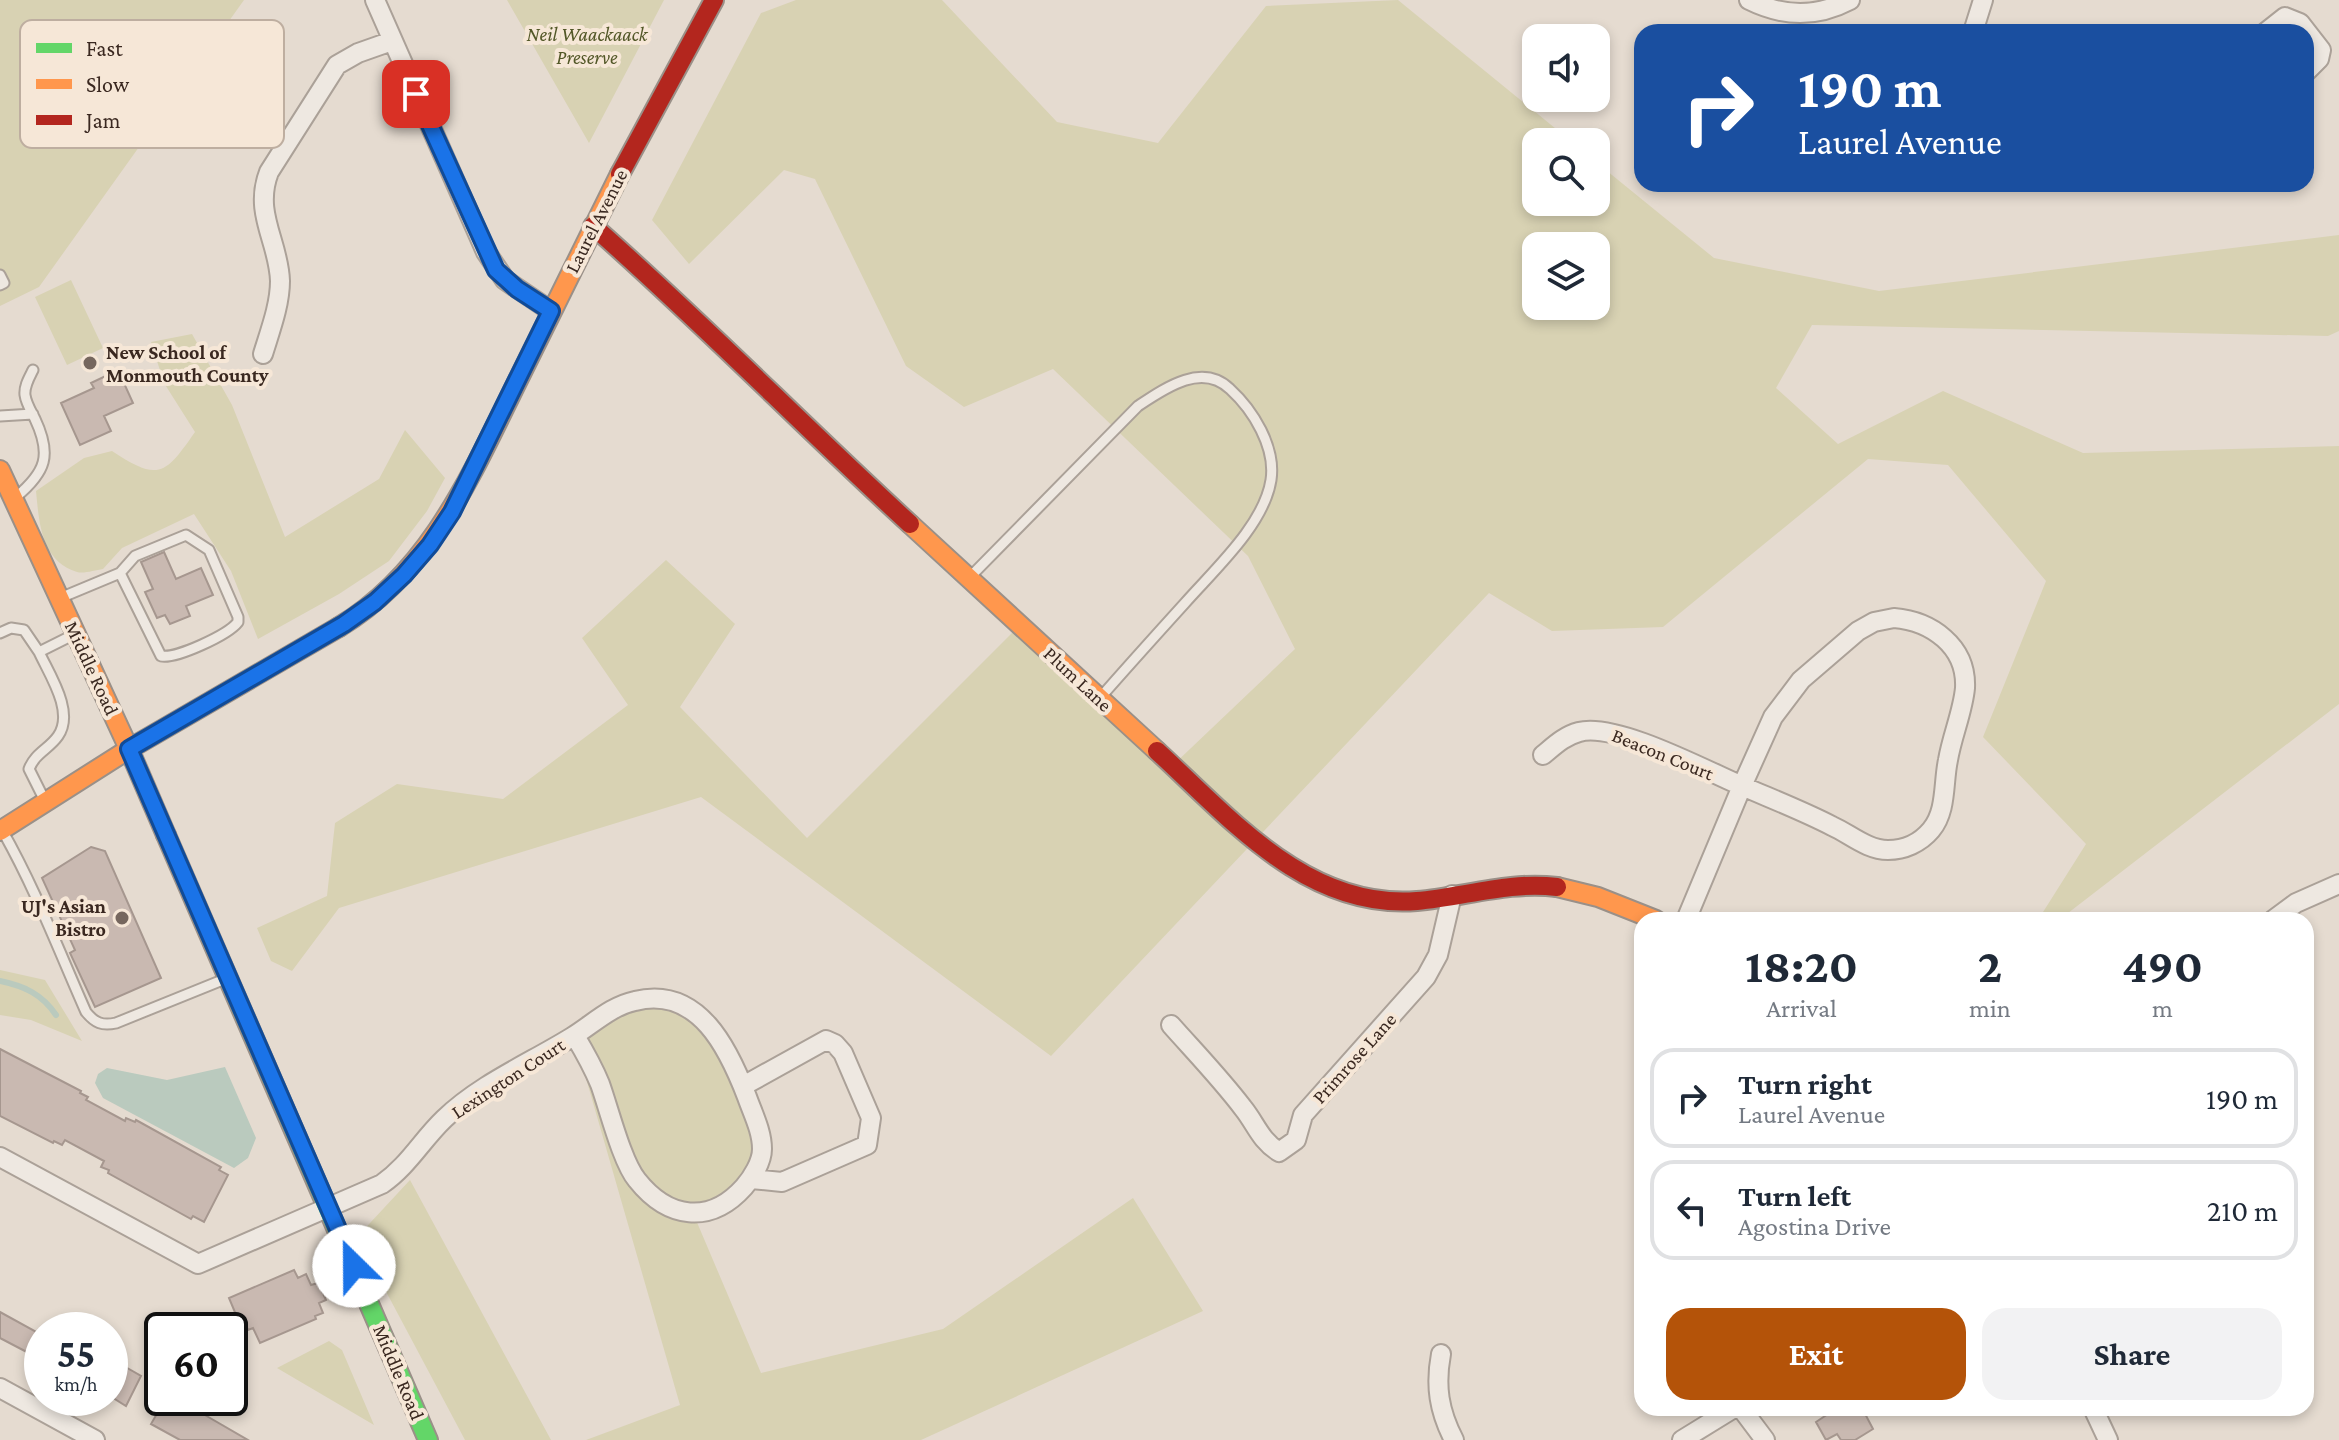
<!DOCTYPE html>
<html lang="en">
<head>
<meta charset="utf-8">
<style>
	:root { --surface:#fff; --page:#f2f2f3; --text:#1f2937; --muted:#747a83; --line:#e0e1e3; --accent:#b45309 }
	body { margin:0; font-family:"Crimson Pro",serif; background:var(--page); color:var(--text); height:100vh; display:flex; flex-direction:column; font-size:30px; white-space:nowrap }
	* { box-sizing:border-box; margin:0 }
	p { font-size:26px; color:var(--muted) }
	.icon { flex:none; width:44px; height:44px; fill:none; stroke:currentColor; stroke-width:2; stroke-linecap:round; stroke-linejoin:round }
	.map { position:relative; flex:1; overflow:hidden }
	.side { position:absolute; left:1634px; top:912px; width:680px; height:504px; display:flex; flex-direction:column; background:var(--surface); border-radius:24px; box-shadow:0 4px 12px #0003 }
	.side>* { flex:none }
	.top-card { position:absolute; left:1634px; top:24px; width:680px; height:168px; border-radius:24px; box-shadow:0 4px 12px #0003; background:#1a4fa0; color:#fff; overflow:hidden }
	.buttons { position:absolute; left:1522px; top:24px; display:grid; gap:16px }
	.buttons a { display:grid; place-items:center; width:88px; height:88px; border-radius:16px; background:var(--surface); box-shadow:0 4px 12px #0003; font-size:40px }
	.speed { position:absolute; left:24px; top:1312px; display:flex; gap:16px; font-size:40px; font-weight:700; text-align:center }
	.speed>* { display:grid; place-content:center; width:104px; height:104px; border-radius:50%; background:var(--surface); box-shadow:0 4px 12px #0003; line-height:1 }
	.speed small { font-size:20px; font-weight:400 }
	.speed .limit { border:4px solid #111; border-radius:12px; background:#fff; color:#111 }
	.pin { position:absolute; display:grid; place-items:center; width:68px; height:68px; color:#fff; margin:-34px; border-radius:16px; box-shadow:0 4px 12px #0006 }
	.me { position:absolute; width:88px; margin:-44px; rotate:337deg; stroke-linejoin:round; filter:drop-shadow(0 0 6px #0008) }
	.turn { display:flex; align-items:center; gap:28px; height:168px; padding:0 32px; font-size:36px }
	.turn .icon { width:104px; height:104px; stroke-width:2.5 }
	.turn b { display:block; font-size:56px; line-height:68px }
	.eta { display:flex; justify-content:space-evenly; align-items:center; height:136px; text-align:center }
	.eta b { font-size:48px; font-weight:700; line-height:56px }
	.cta { display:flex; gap:16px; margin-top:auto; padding:16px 32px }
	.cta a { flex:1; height:92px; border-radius:24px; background:var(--accent); color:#fff; font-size:32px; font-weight:700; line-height:92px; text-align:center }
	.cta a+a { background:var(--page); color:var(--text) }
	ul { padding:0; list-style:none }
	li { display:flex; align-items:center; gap:24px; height:100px; margin:0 16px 12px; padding:0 16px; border:4px solid var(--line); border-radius:24px }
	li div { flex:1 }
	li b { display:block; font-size:30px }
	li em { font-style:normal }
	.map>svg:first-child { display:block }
	.green { fill:#d8d2b3; fill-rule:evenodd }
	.water { fill:#bacabe }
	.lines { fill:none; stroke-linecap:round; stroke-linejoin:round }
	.stream { stroke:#bacabe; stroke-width:6 }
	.building { fill:#c9b9b1; stroke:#a6978f; stroke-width:2 }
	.lane-casing { stroke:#aba198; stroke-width:13 }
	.street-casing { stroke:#aba198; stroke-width:22 }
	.fast-casing { stroke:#9a9088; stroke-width:22 }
	.slow-casing { stroke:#9a9088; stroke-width:22 }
	.jam-casing { stroke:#9a9088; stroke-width:22 }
	.lane { stroke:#eee8e1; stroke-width:9 }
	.street { stroke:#eee8e1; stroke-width:18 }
	.fast { stroke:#63d668; stroke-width:18 }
	.slow { stroke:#ff974d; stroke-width:18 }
	.jam { stroke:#b3261e; stroke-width:18 }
	.route-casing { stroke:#114b97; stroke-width:20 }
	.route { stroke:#1a73e8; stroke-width:14 }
	.poi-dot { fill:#76675e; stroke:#f6e7d7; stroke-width:3 }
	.labels { text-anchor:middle; stroke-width:8; stroke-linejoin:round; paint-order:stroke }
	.park-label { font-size:20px; font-style:italic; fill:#525727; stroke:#f6e7d7 }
	.street-label { font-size:20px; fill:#3a2820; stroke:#f6e7d7 }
	.poi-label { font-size:20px; font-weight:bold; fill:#3a2820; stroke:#f6e7d7; text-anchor:start }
	.key { fill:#f6e7d7; stroke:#beaea0; stroke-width:2 }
	.key-label { font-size:22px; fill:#3a2820 }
</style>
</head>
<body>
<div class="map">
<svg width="2339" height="1440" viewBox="0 0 2339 1440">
	<rect width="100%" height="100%" fill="#e5dbd0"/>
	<!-- green -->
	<path class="green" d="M0 0H244L39 287 0 306Z
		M507 0H664L589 143Z
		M796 0H942L1057 122 1158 143 1266 6 1398 0 1572 142H1536V202H1596V162L1714 258 1879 291 2339 235V331L2328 336 1812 325 1776 388 1838 444 1943 391 2083 453 2339 446V704L2059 920H2038L2086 844 1983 737 2046 581 1948 465 1868 459 1663 627 1552 631 1489 593 1051 1056 701 797 339 908 292 971 271 961 257 928 327 896 335 823 397 784 503 799 628 705 582 638 666 560 735 624 680 707 807 838 1018 627 1170 768 1295 649 1248 556 1053 369 964 407 906 366 815 179 784 170 689 264 652 220 761 13ZM1536 246H1596V306H1536Z
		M71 280 103 348 67 365 35 297Z
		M192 334 232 405 285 537 379 479 405 430 445 478 427 511 389 561 339 594 258 639 231 571 194 514 122 548 103 569C95 570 84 574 77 572 41 561 39 522 36 491L84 458 112 451C159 482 165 475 195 432L164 383 151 342Z
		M0 970 45 980 82 1041 31 1020 0 1015Z
		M612 1008H688L729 1064 759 1157 696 1220 761 1373 943 1329 1133 1198 1203 1311 921 1440H586L680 1405 577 1047Z
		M410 1180 551 1440H465L357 1237Z
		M329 1341 342 1350 374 1425 277 1368Z"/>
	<!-- water -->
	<path class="water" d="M225 1067 256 1138 248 1158 234 1168 103 1098 95 1083 98 1074 107 1068 167 1080Z"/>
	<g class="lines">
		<!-- stream -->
		<path class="stream" d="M0 981C24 986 42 994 56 1015"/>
	</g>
	<!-- building -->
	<path class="building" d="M118 370 133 403 104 416 111 431 80 445 61 403 94 388 91 383Z
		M164 552 176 579 201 568 213 595 186 606 190 616 170 624 165 615 157 618 145 592 153 589 141 562Z
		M91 847 105 851 161 978 95 1007 70 953 75 950 42 878Z
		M0 1049 81 1091 80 1093 88 1097 86 1100 125 1121 126 1118 135 1122 136 1120 221 1167 219 1170 228 1175 204 1222 193 1216 191 1219 108 1173 109 1170 101 1167 104 1161 65 1140 62 1145 54 1141 53 1143 0 1116Z
		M294 1270 298 1278 306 1274 311 1285 318 1283 326 1300 319 1303 323 1313 315 1316 316 1319 260 1343 253 1328 248 1330 244 1320 239 1322 229 1298Z
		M0 1312 42 1335V1360L0 1338Z
		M122 1365 141 1376 126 1406 110 1396V1370L116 1374Z
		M166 1398H182L200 1408 198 1411 248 1440H180L151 1424Z
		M1837 1408H1862L1873 1429 1855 1440H1841L1837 1434 1826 1440 1816 1422Z"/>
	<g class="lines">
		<!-- lane casing -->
		<g class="lane-casing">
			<path id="lane" d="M0 275 4 283 0 285
				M0 416 33 414
				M16 497C46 472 52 455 35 419 31 411 26 403 25 395 24 386 29 378 33 370
				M971 576 1138 406C1165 388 1202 362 1230 389 1253 410 1276 447 1271 480 1264 525 1214 570 1185 603 1156 635 1128 666 1100 698
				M60 598 120 573 135 556 186 535 209 550 238 617V622C228 635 176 659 161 656L120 573
				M0 633 11 628 24 630 39 652
				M45 801 29 769C35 753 49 749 58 736 75 712 49 674 39 652L75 634
				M2 830C35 888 59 951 86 1012 95 1023 102 1026 116 1023L225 979"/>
		</g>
		<!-- street casing -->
		<g class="street-casing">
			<path id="street" d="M375 0 486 252 505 280 551 311
				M1749 0C1783 17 1816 18 1850 0
				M1973 32 1983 0
				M2266 32 2285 17 2300 23 2321 50 2319 59 2306 72
				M263 354C270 331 280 305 280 281 279 242 253 213 269 172L337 65 358 53 392 41
				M1894 618C1931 621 1967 646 1965 688 1963 711 1952 736 1948 760 1943 783 1947 811 1931 830 1920 843 1904 850 1888 850 1867 850 1850 834 1832 826 1803 811 1772 799 1742 786L1773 717 1801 680 1858 631 1874 622Z
				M1543 755C1554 746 1564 736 1579 732 1615 722 1705 770 1742 786L1686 920
				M2273 920 2296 903 2339 884
				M1171 1025C1195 1052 1221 1079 1243 1108 1256 1124 1260 1140 1279 1152L1296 1140 1303 1115 1426 977 1438 955 1452 895
				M743 1086 826 1040 835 1044 843 1053 871 1118 867 1145 782 1182 751 1179
				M0 1157 198 1264 382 1184C408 1166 422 1140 444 1119 480 1084 530 1063 572 1037 593 1024 611 1006 635 1001 699 985 729 1050 747 1097 753 1114 762 1131 762 1149 762 1162 752 1178 744 1187 710 1225 668 1219 637 1180 622 1162 609 1109 600 1084 593 1067 584 1051 575 1036
				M1441 1354C1435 1386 1439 1411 1454 1440
				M0 1388 95 1440
				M1741 1408 1765 1440
				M2093 1408 2108 1440
				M1682 1440 1734 1408"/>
		</g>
		<!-- fast casing -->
		<g class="fast-casing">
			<path id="fast" d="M166 835 428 1440"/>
		</g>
		<!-- slow casing -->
		<g class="slow-casing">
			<path id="slow" d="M0 470 129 749 0 831
				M910 524 1157 751
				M339 627C434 570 475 466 522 372 555 306 587 240 620 174
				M1557 887 1598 897 1656 920"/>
		</g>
		<!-- jam casing -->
		<g class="jam-casing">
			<path id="jam" d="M620 174 714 0
				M593 226C702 322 803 426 910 524
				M1157 751C1230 818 1307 910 1417 901 1464 897 1509 881 1557 887
				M166 835 129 749 339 627"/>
		</g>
		<!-- lane -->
		<use href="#lane" class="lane"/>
		<!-- street -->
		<use href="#street" class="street"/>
		<!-- fast -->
		<use href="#fast" class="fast"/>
		<!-- slow -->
		<use href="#slow" class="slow"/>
		<!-- jam -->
		<use href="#jam" class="jam"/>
	</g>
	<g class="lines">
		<!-- route casing -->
		<g class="route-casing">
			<path id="route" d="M354 1266 129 749 344 624 375 602 404 575 430 545 452 512 551 311 517 289 496 270 416 94"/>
		</g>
		<!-- route -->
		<use href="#route" class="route"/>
	</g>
	<!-- markers -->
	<g class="poi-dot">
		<circle cx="90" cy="363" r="8"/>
		<circle cx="122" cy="918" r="8"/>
	</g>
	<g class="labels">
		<!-- park labels -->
		<g class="park-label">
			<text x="587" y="41">Neil Waackaack<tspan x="587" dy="23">Preserve</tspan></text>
		</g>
		<!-- street labels -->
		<g class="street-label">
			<text transform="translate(596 221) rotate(-63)" y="7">Laurel Avenue</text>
			<text transform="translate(92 668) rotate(65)" y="7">Middle Road</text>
			<text transform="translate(1078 679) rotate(43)" y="7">Plum Lane</text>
			<text transform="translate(1663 754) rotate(22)" y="7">Beacon Court</text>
			<text transform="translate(1354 1058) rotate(-48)" y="7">Primrose Lane</text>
			<text transform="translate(508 1078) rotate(-33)" y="7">Lexington Court</text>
			<text transform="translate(399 1372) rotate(67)" y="7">Middle Road</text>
		</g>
		<!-- poi labels -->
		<g class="poi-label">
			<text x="106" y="359">New School of<tspan x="106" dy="23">Monmouth County</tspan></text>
			<text x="106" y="913" text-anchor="end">UJ's Asian<tspan x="106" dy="23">Bistro</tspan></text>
		</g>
	</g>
	<!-- legend -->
	<rect x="20" y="20" width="264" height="128" rx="12" class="key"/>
	<rect x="36" y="43" width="36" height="10" fill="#63d668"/>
	<rect x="36" y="79" width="36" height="10" fill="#ff974d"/>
	<rect x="36" y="115" width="36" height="10" fill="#b3261e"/>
	<g class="key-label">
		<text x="86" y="56">Fast</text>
		<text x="86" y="92">Slow</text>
		<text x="86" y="128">Jam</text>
	</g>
</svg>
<div class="buttons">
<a><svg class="icon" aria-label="sound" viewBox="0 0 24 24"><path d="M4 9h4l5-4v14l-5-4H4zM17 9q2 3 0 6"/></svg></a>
<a><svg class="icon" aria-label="search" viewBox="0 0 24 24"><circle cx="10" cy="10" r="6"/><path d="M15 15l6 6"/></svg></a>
<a><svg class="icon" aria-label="layers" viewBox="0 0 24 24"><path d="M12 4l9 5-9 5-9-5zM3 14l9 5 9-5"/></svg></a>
</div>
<div class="speed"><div>55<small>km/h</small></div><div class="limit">60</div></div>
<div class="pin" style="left:416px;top:94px;background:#d93025"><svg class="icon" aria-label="arrive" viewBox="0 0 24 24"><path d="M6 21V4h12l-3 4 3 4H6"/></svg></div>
<svg class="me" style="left:354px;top:1266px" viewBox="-20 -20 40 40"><circle r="19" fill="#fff"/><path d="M0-13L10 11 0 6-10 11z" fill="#1a73e8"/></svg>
<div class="top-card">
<div class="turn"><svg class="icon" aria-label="right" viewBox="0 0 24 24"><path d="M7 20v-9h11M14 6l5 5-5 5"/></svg><div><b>190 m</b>Laurel Avenue</div></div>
</div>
<section class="side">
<div class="eta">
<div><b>18:20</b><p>Arrival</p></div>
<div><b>2</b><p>min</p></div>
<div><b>490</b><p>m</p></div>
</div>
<ul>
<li><svg class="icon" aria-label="right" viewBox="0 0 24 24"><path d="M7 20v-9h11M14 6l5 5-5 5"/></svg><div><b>Turn right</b><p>Laurel Avenue</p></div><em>190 m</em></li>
<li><svg class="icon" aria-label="left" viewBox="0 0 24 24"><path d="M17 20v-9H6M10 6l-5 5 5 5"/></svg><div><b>Turn left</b><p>Agostina Drive</p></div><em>210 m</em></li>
</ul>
<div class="cta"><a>Exit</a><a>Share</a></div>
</section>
</div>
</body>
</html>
